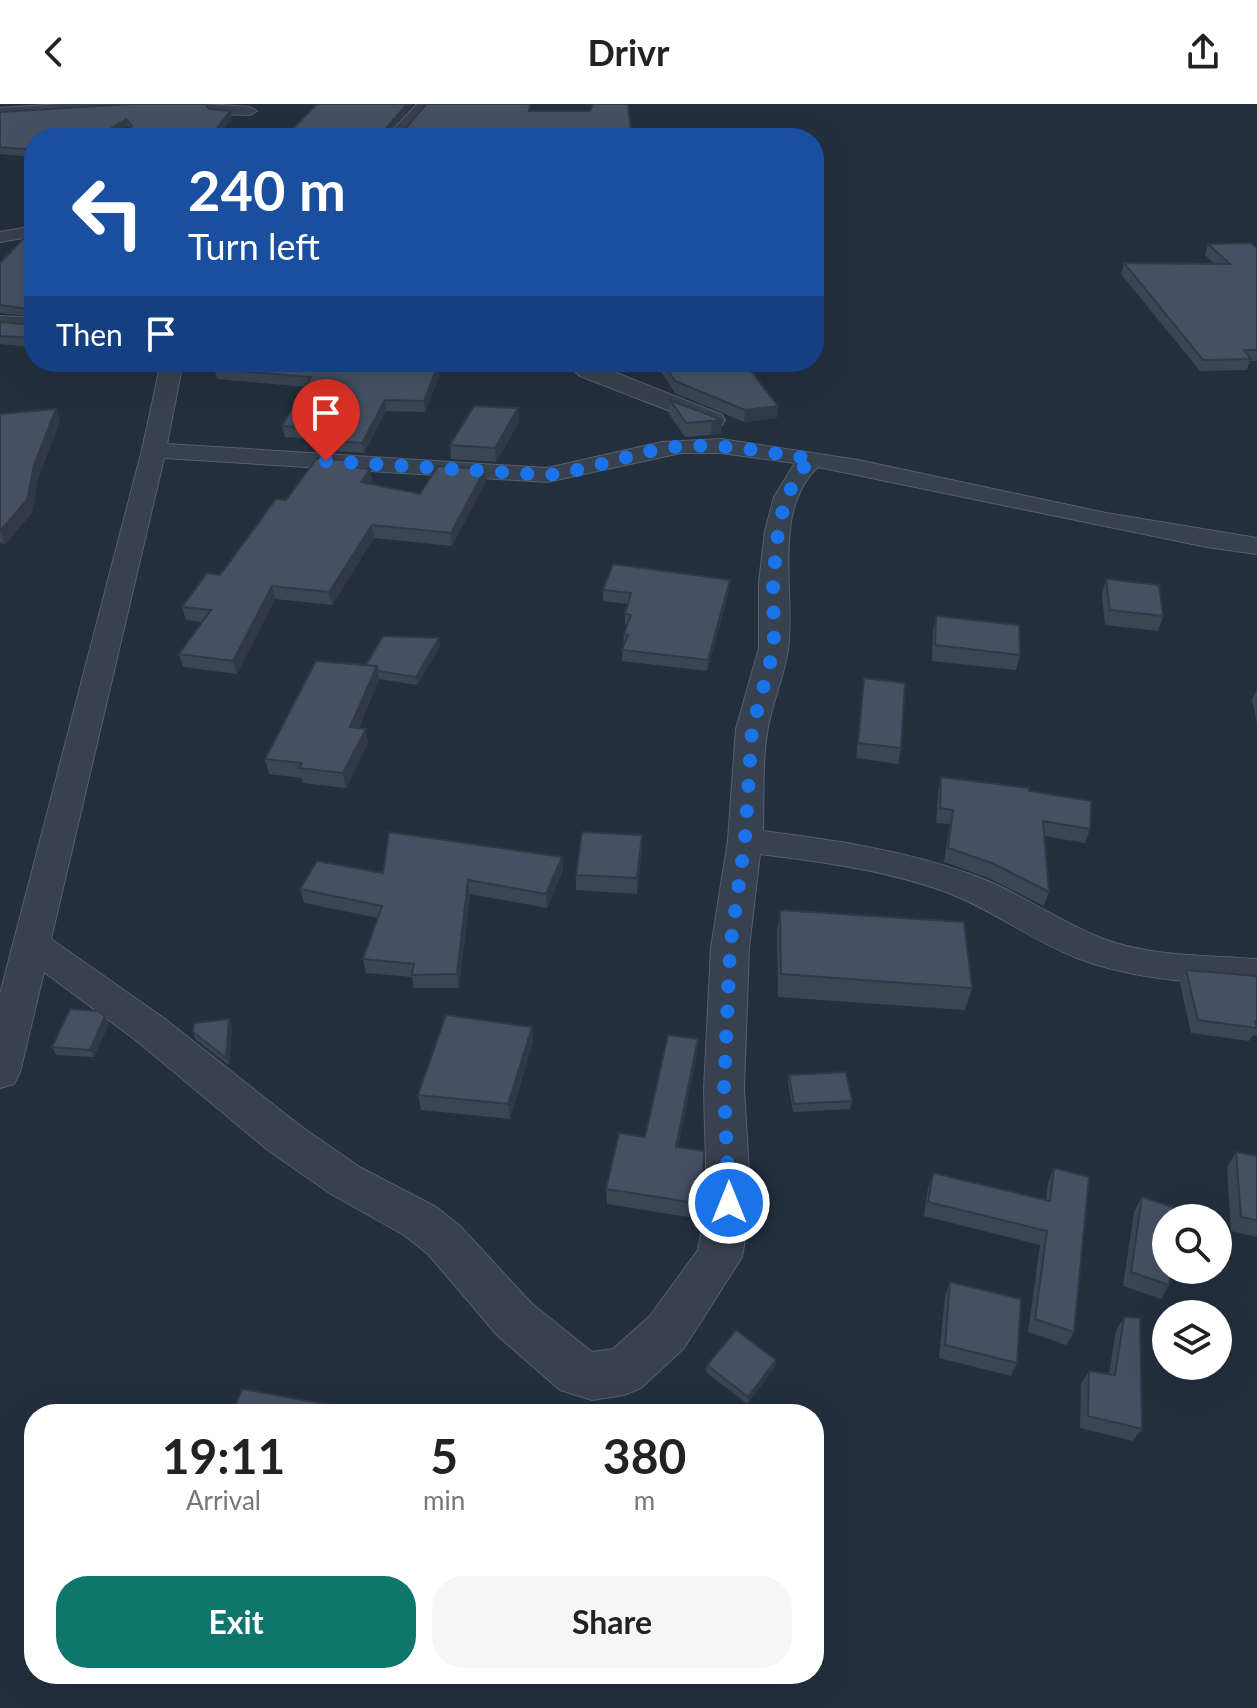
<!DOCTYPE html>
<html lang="en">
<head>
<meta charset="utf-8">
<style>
	:root { --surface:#fff; --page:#f6f6f6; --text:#222; --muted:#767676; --accent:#0f766e }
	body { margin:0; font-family:Lato,sans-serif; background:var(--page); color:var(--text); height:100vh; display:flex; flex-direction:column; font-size:30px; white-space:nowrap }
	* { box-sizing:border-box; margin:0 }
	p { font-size:26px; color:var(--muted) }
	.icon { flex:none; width:44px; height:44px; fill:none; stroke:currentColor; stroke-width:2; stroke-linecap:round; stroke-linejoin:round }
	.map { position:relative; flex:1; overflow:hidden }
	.panel { position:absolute; left:24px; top:1300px; width:800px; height:280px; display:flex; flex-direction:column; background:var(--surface); border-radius:32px; box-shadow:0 8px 32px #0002 }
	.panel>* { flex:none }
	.guide { position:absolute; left:24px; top:24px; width:800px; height:244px; border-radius:32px; box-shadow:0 8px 32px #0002; background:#1a4fa0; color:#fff; overflow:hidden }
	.controls { position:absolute; left:1152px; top:1100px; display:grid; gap:16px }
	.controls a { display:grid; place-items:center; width:80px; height:80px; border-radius:50%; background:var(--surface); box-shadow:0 8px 32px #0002; font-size:40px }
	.pin { position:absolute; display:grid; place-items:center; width:68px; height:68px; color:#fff; margin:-82px -34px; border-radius:50% 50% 50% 0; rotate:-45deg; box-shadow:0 0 8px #0007 }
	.pin .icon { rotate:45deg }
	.me { position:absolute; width:88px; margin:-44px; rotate:0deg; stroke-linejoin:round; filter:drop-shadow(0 0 6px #0008) }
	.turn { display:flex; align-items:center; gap:28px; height:168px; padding:0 32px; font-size:36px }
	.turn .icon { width:104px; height:104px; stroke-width:2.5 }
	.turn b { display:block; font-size:56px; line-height:68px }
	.then { display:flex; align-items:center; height:76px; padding:0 32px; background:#0003; gap:16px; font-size:30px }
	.eta { display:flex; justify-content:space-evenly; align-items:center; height:136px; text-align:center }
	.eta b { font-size:48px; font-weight:700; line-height:56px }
	.action { display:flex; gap:16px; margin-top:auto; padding:16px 32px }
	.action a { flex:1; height:92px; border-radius:32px; background:var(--accent); color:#fff; font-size:32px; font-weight:700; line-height:92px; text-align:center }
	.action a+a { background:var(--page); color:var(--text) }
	header { display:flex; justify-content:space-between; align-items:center; height:104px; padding:0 32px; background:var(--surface); font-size:36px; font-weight:700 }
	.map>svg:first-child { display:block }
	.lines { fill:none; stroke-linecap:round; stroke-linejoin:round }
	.minor-casing { stroke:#565f6c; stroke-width:2 }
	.minor { fill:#38414e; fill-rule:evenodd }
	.wall { fill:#3b4654 }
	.shaded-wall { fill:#303945 }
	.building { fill:#455162; stroke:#303945; stroke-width:2 }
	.route { stroke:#1a73e8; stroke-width:14; stroke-dasharray:0 25.2 }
</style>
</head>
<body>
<header><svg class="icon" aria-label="back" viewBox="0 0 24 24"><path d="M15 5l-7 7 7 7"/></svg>Drivr<svg class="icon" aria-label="share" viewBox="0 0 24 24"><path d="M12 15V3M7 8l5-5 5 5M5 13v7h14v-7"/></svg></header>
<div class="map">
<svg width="1257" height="1604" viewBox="0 0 1257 1604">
	<rect width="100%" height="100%" fill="#242f3e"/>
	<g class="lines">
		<!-- minor casing -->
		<g class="minor-casing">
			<path id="minor" d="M61 0H139L132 4 0 12V4Z
				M207 0 250 3 257 7 250 11 216 10 211 9Z
				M417 0H432L401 34H385Z
				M241 28 261 29 269 34H234Z
				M34 122V132L0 138V128Z
				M0 212 34 214V226L0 224Z
				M161 258H183L167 340 547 364 662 338 721 335 858 356 1106 409 1257 434V450L1207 443 818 363C771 406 796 491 788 546 784 572 773 597 768 623 762 656 764 693 763 727 833 736 903 746 970 770 1016 786 1056 816 1101 834 1149 853 1206 851 1257 855V883C1196 878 1134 876 1077 854 1031 836 992 805 946 788 887 766 823 758 760 750L749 844 744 985 751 1099 742 1153 684 1244 641 1284 624 1291 592 1296 560 1286 497 1231 428 1150 404 1131 331 1090 269 1047 137 937 44 868 20 968 14 980 0 984V890L142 346ZM681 349H721L795 359 774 393 765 427 759 478V544L736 625 728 736 711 844 704 985 707 1099 698 1146 650 1212 613 1245 592 1248 531 1199 460 1122 436 1103 361 1064 299 1021 165 915 51 835 164 354 547 378Z
				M564 258H589L722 311 725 316 722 321H706L580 272Z"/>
		</g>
		<!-- minor -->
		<use href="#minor" class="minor"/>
	</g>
	<!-- wall -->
	<path class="wall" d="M209 5 230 7 232 13 217 34H121L130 24 128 22 109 34H34V53L0 50V8Z
		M34 124V243L0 240V218L31 221 33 213 0 209V210V159Z
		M1208 140 1257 144V257H1250L1247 266 1200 267 1121 170 1124 159 1215 160 1205 151Z
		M445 258 425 308 386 307 364 349 333 347 332 336 285 333 282 322 305 283 217 275 214 265Z
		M655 258H744L778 302 777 314 744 318 675 289Z
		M670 296 722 316 721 330 685 333 669 310Z
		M0 310 60 317 38 374 32 409 5 440 0 439Z
		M519 318 496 358 451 355 450 341Z
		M352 357 353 363 370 365 372 377 370 380 420 390 486 377 452 442 374 434 332 501 275 495 237 570 183 563 179 550 202 518 186 516 182 503 220 471 286 396Z
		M1106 475 1163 512 1158 527 1105 521 1102 490Z
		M730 476 729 487 707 567 622 557 624 530 627 521H625V510L628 500 603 497V486Z
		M936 512 1020 551 1016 566 932 557 933 527Z
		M439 534 440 542 417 581 379 575 359 624 368 639 346 684 303 679 302 674 269 670 265 655 366 561Z
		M864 574 901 644 898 660 856 654Z
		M1257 585V620L1252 596Z
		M941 673 1029 687 1090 725 1085 739 1044 732 1049 788 1044 802 988 774 944 758 950 720 936 719 938 688Z
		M642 747 637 790 576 786V771Z
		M562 753 563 766 547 804 470 790 459 884H414L412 873 366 869 363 855 378 814 304 799 300 785 383 769Z
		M780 806 972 884 965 906 778 893 777 828Z
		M1186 866 1257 872V932L1253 931 1249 937 1191 929 1180 879Z
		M229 915 232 923 229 961 196 936 193 928Z
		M109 920 94 953 56 951 52 943Z
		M532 923 533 938 510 1015 421 1006 418 991Z
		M698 935 697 950 678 1043 702 1100 701 1115 607 1100 606 1085 645 1033Z
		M789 971 852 997 850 1005 793 1008 788 978Z
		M1236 1048 1257 1052V1133L1231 1127 1227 1063Z
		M1054 1064 1074 1228 1066 1241 1028 1228 1040 1141 924 1112 928 1084 933 1069 1046 1096 1048 1078Z
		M1142 1093 1169 1181 1161 1195 1123 1182 1134 1108Z
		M950 1178 1017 1259 1011 1272 939 1254 945 1192Z
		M1124 1213 1142 1325 1133 1337 1080 1324 1081 1280 1089 1267 1109 1270 1116 1227Z
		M776 1256 775 1263 747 1300 706 1268 707 1261Z
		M99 1570H168L166 1580 106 1576Z"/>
	<!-- shaded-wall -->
	<path class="shaded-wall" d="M407 0H413L385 34 382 29Z
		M230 7 232 13 217 34H210Z
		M126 15 128 22 109 34H96Z
		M439 258H445L425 308 424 297Z
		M385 296 386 307 364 349 362 339Z
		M778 302 777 314 744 318 745 306Z
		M518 304 519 318 496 358 495 344Z
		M56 305 60 317 38 374 32 409 5 440 0 427 34 361Z
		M722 316 721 330 711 332 712 318Z
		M370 365 372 377 363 391 361 378Z
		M485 365 486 377 452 442 451 429Z
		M372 421 374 434 332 501 329 488Z
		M730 476 729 487 707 567 708 556Z
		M272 482 275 495 237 570 233 557Z
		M439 534 440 542 417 581 416 573Z
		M377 562 379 576 353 638 350 623Z
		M366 625 368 639 346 684 343 669Z
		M642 731V747L637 790V774Z
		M562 753 563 766 547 804 546 790Z
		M468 776 470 790 459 884 457 870Z
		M105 912 109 920 94 953 90 946Z
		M229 915 232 923 229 961 226 954Z
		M532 923 533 938 510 1015 508 1000Z
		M698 935 697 950 675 1058 676 1043Z
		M776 1256 775 1263 747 1300 748 1293Z
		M331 1301 334 1310H328Z
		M157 1570H168L166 1580 156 1571Z"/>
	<!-- building -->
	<path class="building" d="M131 0H206L209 5 230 7 210 34H121L132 22 126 15 96 34H34V46L0 43V8Z
		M317 0H407L382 29H402L426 0H530L529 7H590L593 0H628L631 27 626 34H284Z
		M34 124V206L0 201V159Z
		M1251 139 1257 144V246H1244L1251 255 1203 256 1124 159 1230 160 1208 140Z
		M34 207V234L0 232V218L31 221Z
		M221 258H439L424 297 385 296 362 339 331 337 339 326 282 322 311 273 214 265Z
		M663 258H744L778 302 745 306 675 277Z
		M670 296 722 316 686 319Z
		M474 302 518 304 495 344 450 341Z
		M56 305 34 361 27 396 0 427V310Z
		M317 354 352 357 349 363 370 365 361 378 420 390 438 362 485 365 451 429 372 421 329 488 272 482 233 557 179 550 211 506 182 503 207 469 220 471 276 395 286 396Z
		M613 460 730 476 708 556 622 546 628 531 624 530 631 511 625 510 631 489 603 486Z
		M1106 475 1159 481 1163 512 1110 506Z
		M936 512 1019 521 1020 551 935 541Z
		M383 532 439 534 416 573 377 567V562L366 561Z
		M316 557 377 562 350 623 366 625 343 669 299 664 302 659 265 655Z
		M864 574 905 579 901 644 858 639Z
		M941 673 1029 684V687L1091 697 1090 725 1043 717 1049 788 992 759 948 744 953 706 940 704Z
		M389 728 562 753 546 790 468 776 457 870 412 871 414 860 363 855 382 802 300 785 317 757 383 769Z
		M582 728 642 731 637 774 576 771Z
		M780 806 964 818 972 884 781 870Z
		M1186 866 1257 872V917H1255L1257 924 1198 916Z
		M70 905 98 907 105 912 90 946 52 943Z
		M446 911 532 923 508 1000 418 991Z
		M229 915 226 954 193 928 194 919Z
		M668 931 698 935 676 1043 704 1047 702 1100 606 1085 619 1029 645 1033Z
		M846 968 852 997 794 1000 789 971Z
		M1236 1048 1257 1052V1116L1241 1113Z
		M1054 1064 1089 1073 1074 1228 1035 1215 1047 1127 928 1098 933 1069 1050 1097Z
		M1142 1093 1179 1105 1178 1114H1166V1166H1171L1169 1181 1131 1168Z
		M950 1178 1021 1195 1017 1259 945 1241Z
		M1124 1213 1140 1214 1142 1325 1088 1312 1089 1267 1115 1271Z
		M736 1226 776 1256 748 1293 707 1261Z
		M242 1285 331 1301 328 1310H232Z"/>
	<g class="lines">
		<!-- route -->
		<path class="route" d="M326 357 547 371C588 367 626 351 666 344 715 337 764 348 813 355L804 363 786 393 778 427 773 478 774 544 752 625 745 736 730 844 724 985 729 1099"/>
	</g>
</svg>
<div class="controls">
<a><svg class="icon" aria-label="search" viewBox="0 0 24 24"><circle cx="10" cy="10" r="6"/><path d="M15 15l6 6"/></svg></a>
<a><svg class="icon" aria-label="layers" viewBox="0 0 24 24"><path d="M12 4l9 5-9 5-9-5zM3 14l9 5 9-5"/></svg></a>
</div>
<div class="pin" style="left:326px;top:357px;background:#d93025"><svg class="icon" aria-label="arrive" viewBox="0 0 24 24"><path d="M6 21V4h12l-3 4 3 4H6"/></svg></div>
<svg class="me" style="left:729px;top:1099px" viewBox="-20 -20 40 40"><circle r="17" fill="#1a73e8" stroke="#fff" stroke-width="3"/><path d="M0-11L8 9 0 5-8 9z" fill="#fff"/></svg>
<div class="guide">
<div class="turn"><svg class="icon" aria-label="left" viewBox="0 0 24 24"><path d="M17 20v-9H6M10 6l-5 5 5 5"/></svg><div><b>240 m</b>Turn left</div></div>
<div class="then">Then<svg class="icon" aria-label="arrive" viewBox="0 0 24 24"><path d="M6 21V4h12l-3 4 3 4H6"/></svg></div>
</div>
<section class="panel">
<div class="eta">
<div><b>19:11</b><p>Arrival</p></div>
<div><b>5</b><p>min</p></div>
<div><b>380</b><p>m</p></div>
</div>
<div class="action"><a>Exit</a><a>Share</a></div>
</section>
</div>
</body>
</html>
